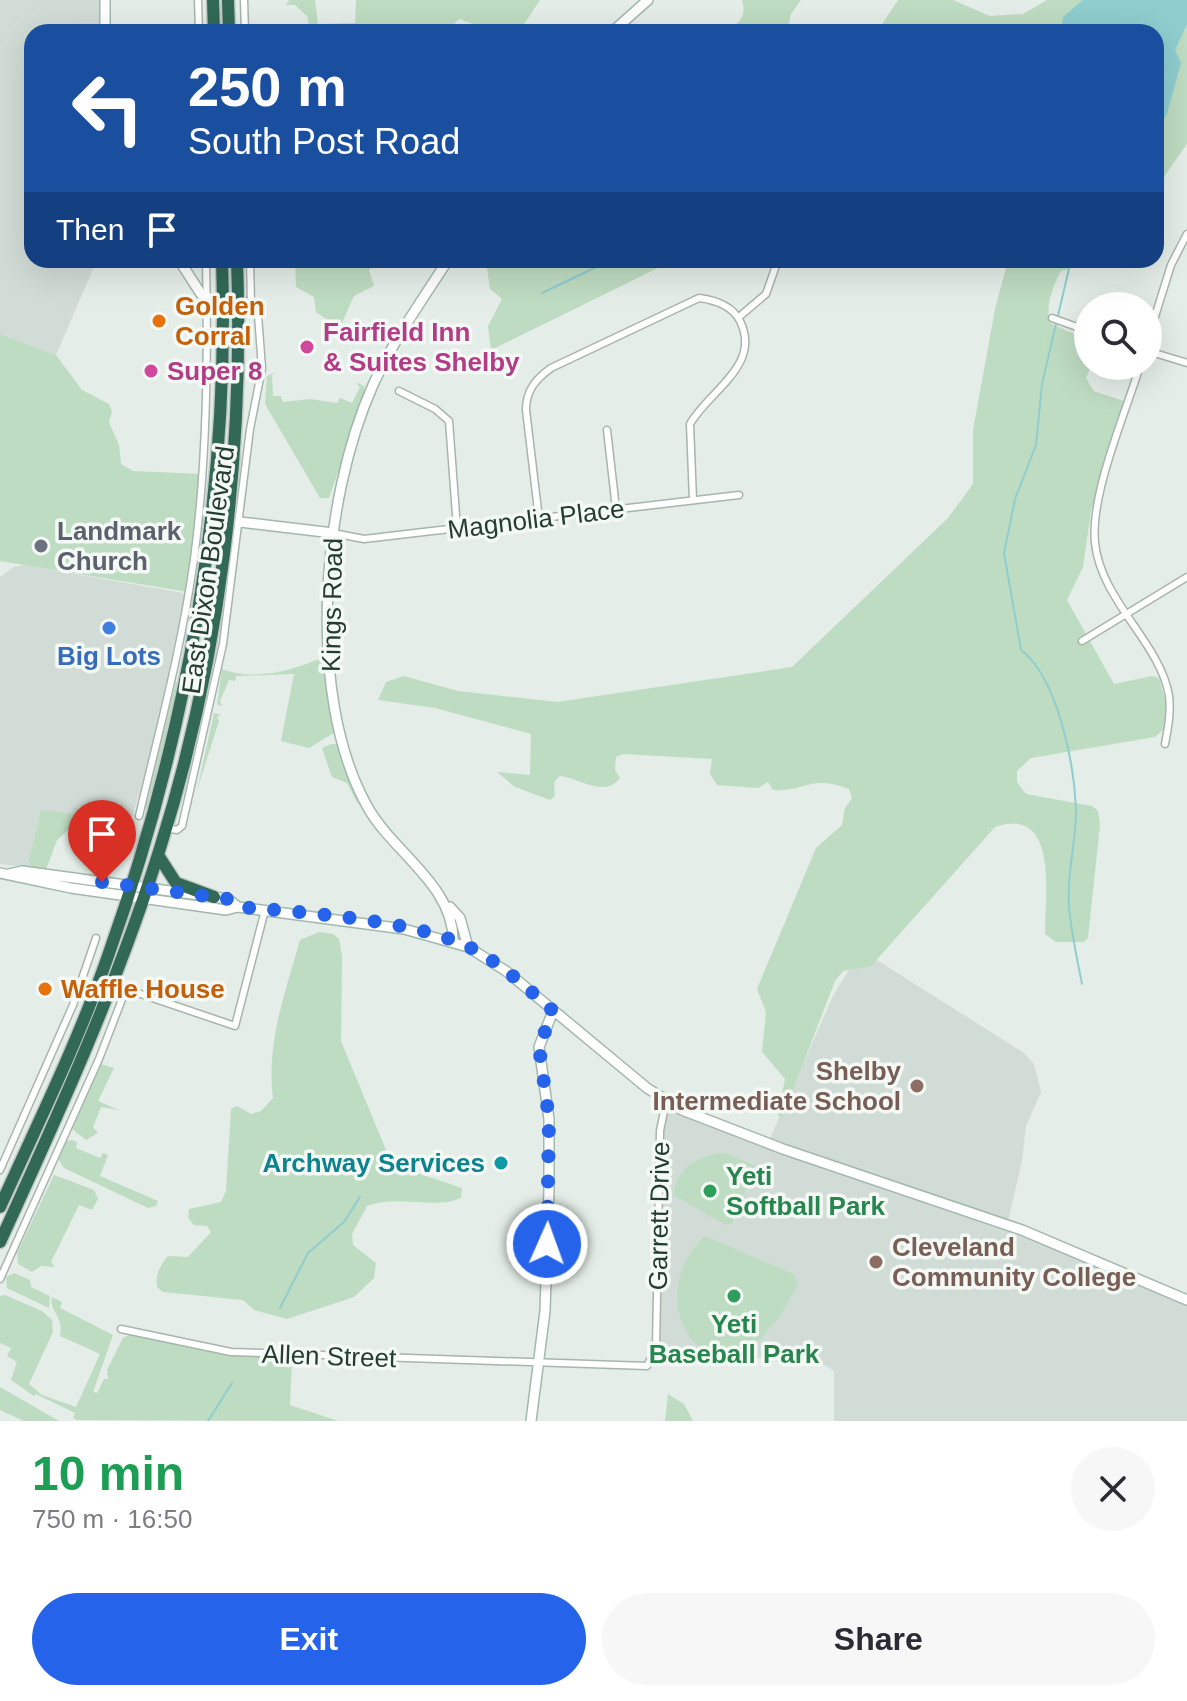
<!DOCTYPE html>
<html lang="en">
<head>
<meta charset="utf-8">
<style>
	:root { --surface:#fff; --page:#f7f7f7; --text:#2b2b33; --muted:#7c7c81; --accent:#2563eb }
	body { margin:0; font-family:Arial,sans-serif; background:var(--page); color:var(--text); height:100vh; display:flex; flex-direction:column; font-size:30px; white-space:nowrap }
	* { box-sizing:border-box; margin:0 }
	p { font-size:26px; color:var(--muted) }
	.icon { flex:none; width:44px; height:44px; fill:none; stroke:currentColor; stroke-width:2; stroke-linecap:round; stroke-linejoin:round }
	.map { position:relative; height:1421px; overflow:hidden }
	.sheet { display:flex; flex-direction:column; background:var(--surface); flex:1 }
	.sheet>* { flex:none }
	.guide { position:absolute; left:24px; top:24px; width:1140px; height:244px; border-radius:24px; box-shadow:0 8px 32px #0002; background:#1a4fa0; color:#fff; overflow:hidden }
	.fabs { position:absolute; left:1074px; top:292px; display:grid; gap:16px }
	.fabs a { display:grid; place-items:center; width:88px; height:88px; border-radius:50%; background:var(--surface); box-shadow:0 8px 32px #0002; font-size:40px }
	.pin { position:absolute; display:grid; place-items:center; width:68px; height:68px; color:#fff; margin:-82px -34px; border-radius:50% 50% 50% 0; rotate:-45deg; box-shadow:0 0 8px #0007 }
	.pin .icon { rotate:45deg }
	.me { position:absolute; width:88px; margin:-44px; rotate:2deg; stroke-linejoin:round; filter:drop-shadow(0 0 6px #0008) }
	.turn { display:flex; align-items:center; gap:28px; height:168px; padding:0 32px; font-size:36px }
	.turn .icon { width:104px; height:104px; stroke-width:2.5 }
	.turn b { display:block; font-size:56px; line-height:68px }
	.then { display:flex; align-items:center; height:76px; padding:0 32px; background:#0003; gap:16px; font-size:30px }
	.round { display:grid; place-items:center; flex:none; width:84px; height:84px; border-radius:42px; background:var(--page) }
	.overview { display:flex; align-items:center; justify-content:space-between; height:136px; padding:0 32px }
	h1 { font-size:48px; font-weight:700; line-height:60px; color:#1e9e55 }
	.action { display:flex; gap:16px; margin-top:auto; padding:16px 32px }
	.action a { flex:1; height:92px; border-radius:48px; background:var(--accent); color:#fff; font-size:32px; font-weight:700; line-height:92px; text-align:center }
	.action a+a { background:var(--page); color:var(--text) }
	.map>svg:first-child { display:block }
	.built { fill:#d2dcd6 }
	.green { fill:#bedcc2 }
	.water { fill:#8fcdcf }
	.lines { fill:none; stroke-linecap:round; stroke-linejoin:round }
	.stream { stroke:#8fcdcf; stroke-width:2 }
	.street-casing { stroke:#a7b5ad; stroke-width:9 }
	.secondary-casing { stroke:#a2b8ae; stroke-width:12 }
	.highway-casing { stroke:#c2c9c6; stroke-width:15 }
	.street { stroke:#fff; stroke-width:6 }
	.secondary { stroke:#fff; stroke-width:9 }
	.highway { stroke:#316856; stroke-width:12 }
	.route { stroke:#2563eb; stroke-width:14; stroke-dasharray:0 25.2 }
	.food-dot { fill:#e8710a; stroke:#f4f9f6; stroke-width:3 }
	.hotel-dot { fill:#d1479c; stroke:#f4f9f6; stroke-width:3 }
	.worship-dot { fill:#6b7280; stroke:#f4f9f6; stroke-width:3 }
	.shop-dot { fill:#3f7fe0; stroke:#f4f9f6; stroke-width:3 }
	.education-dot { fill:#8d6e63; stroke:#f4f9f6; stroke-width:3 }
	.culture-dot { fill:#0f9aa8; stroke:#f4f9f6; stroke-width:3 }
	.leisure-dot { fill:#2e9e5b; stroke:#f4f9f6; stroke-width:3 }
	.labels { text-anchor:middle; stroke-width:7; stroke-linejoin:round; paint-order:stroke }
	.food-label { font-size:26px; font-weight:bold; fill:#c56008; stroke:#f4f9f6; text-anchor:start }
	.hotel-label { font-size:26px; font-weight:bold; fill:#b23c85; stroke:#f4f9f6; text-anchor:start }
	.street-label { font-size:26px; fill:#243d33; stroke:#f4f9f6 }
	.worship-label { font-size:26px; font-weight:bold; fill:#5b616d; stroke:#f4f9f6; text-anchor:start }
	.shop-label { font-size:26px; font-weight:bold; fill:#366cbe; stroke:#f4f9f6 }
	.education-label { font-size:26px; font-weight:bold; fill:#785e54; stroke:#f4f9f6; text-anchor:end }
	.culture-label { font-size:26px; font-weight:bold; fill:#0d838f; stroke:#f4f9f6; text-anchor:end }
	.leisure-label { font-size:26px; font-weight:bold; fill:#27864d; stroke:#f4f9f6; text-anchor:start }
</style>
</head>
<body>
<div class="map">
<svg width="1187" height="1421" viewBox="0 0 1187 1421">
	<rect width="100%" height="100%" fill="#e4ede7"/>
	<!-- built -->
	<path class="built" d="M0 0H105V32H32V260H97L56 355 0 334Z
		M25 565 183 593 185 597 151 752 130 825 80 819 57 840 46 869 0 864V577L14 567Z
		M861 950 1024 1053 1034 1064 1041 1092 1026 1126 1022 1161 1007 1225 1187 1300V1421H834V1371L808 1355 649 1365 653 1360 660 1131 666 1101 768 1143 833 996Z"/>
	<!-- green -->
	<path class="green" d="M289 0H315L318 24 355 23 356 0H540L519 32H495L459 19 452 26 453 32H309L308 17 295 5H286Z
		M742 0H801L791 14 787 32H728C740 21 747 16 742 0Z
		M898 0H953L990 16 1023 14 1047 0H1187V144L1156 188V32H877Z
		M295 260H382L369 270 374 286 354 296 342 323 335 325 316 312 314 297 296 287Z
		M524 260H674L491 350 488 326 502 299 490 289 487 268 497 262 512 266Z
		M1008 260H1102L1061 271C1053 284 1045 308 1050 323L1088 340 1091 366 1086 378 1094 391 1124 401 1091 511 1083 567 1067 600 1114 684 1152 676 1159 678 1167 707 1164 729 1155 737 1031 758 1017 771V782L1026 794 1092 806 1098 811 1100 825 1088 938 1084 942H1056L1045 934C1045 895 1059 805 995 827L871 966 843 971 835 981 782 1118 778 1115 785 1079 762 1052 766 1012 757 989 816 848 842 825 845 808 852 798 849 789C811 774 805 792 773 790L768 782 758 788 717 785 710 774 712 759 623 754 616 757 615 770 620 778C605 798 581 779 560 776L554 782 555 796 550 800 515 787 497 772 530 775 531 734 435 708 378 700 386 682 404 676 458 691 557 702 792 667 948 518 973 484V430L995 309Z
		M0 334 56 355 82 390 109 404 112 412 109 422 119 445 121 464 133 471 201 474 188 592 0 561Z
		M276 372 272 375 273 396H281L283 402 310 399 337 403 340 398 352 403 360 387 356 382 364 386 365 394 329 498H320L265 404 267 376Z
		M325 656 337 731 309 748 281 741 294 674 236 676 235 681 229 680 220 701 222 706 217 705 222 669C254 682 296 670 325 656Z
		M176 682 179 685 159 784 146 810 144 802Z
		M214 713 221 715 217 717 219 721 197 790Z
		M331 744H340L360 803 358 804 347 783 332 777 322 748Z
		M76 808 107 816H128L132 820 126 825 80 819 57 840 46 869 32 868 29 860 41 810 75 814Z
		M319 932 333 934 339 939 342 956 341 1041 386 1150 399 1167 462 1188 461 1198C433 1210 399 1194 367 1206L352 1234 353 1245 376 1263 374 1278 354 1297 287 1319 254 1310 243 1300 163 1292 157 1287C155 1276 160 1265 168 1256L188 1257 211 1232 207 1226 194 1225 188 1218 189 1209 221 1202 226 1191 231 1109 237 1106 251 1114 261 1111 273 1098C266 1044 285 993 300 940Z
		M101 1064 114 1068 98 1101 119 1110 101 1107 93 1127 98 1133 86 1140 72 1129Z
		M72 1140 77 1142 76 1148 100 1158 103 1153 108 1155 100 1176 158 1201 156 1206 148 1208 64 1168 58 1159 67 1141Z
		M726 1153 755 1166 732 1223 726 1225 673 1195C678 1167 698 1154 726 1153Z
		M54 1175 94 1190 98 1199 92 1210 79 1205 51 1262 55 1267 41 1266 32 1272 18 1264 17 1253Z
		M705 1236 795 1275 798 1284 780 1316 740 1364C671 1356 658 1279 705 1236Z
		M14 1273 30 1280 31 1287 50 1296 49 1308 7 1288 6 1277Z
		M5 1295 42 1311 52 1320 53 1332 29 1384 42 1395 76 1407 100 1354 60 1336C64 1316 48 1309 52 1297L62 1302 60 1308 113 1335 93 1392 97 1393 104 1379H108L107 1370 123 1338 132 1334 228 1355 292 1359 290 1405 338 1421 77 1420 73 1418 75 1413 36 1394 34 1396 11 1380 17 1362 7 1356 11 1348 0 1343V1296Z
		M0 1387 59 1421H24L0 1410Z
		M668 1394 684 1404 693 1421H665Z"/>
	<!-- water -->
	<path class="water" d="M1083 0H1187V24L1175 50 1181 63 1167 114 1156 131V32H1061L1063 17Z"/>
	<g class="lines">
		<!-- stream -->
		<path class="stream" d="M1042 32 1061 29
			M1071 260 1042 384 1036 445 1015 499 1004 553 1021 650C1058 678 1074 764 1076 808 1077 840 1066 874 1069 906 1071 932 1077 958 1082 984
			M542 293 611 260
			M280 1308 308 1253 344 1222 360 1197
			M208 1421 232 1383"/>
		<!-- street casing -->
		<g class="street-casing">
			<path id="street" d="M198 0 199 32
				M244 0 245 32
				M250 260 251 304
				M739 317 766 294 778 260
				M1052 318 1088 331
				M1148 339 1171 265 1187 234
				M1148 351 1187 363
				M1140 366C1125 414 1090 495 1095 543 1101 601 1161 644 1169 696 1171 712 1168 728 1165 744
				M399 391 435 409 449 421 457 528
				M607 430 616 509
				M539 519 526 410C526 390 536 379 551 368L699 298C715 300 732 305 740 321 762 365 709 391 690 424L693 500
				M333 533 364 539 739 495
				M1082 641 1187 577
				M139 816C159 731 182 646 194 559 207 461 208 359 206 260
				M166 828 177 830 182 826 223 644 250 429 262 368 258 315 251 304 239 298
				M0 1170 73 1005 96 938
				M0 1279 99 1059 126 989 235 1026 265 910
				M121 1329 231 1352 647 1366 656 1348 660 1131 666 1101"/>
		</g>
		<!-- secondary casing -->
		<g class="secondary-casing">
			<path id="secondary" d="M105 0V32
				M612 32 648 0
				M179 260 201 294 223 305
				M448 260C422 300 393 341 373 385 322 499 305 694 367 806 392 852 454 885 453 941
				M240 522 333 533
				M0 873 71 888 226 910 238 907 404 929 468 947 506 971 647 1088 682 1110 783 1149 1022 1230 1187 1300
				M9 874 22 871 214 897 228 899 238 907
				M450 907 460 918 468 947
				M531 1421 545 1311 549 1189V1119L539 1047 553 1011"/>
		</g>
		<!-- highway casing -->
		<g class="highway-casing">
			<path id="highway" d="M213 0 214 32
				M228 0 229 32
				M158 855 176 883 214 897
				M0 1207C37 1125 78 1042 108 956 187 734 230 497 222 260
				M0 1242C59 1113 119 981 161 845 220 657 244 456 237 260"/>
		</g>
		<!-- street -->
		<use href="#street" class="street"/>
		<!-- secondary -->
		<use href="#secondary" class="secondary"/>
		<!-- highway -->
		<use href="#highway" class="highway"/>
	</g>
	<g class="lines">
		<!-- route -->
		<path class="route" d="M102 882 228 899 238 907C302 912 414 920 469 947 501 963 527 988 553 1011L539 1047 549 1119 547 1244"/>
	</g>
	<!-- markers -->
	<g class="food-dot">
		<circle cx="159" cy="321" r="8"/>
		<circle cx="45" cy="989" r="8"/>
	</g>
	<g class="hotel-dot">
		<circle cx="307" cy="347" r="8"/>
		<circle cx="151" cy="371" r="8"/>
	</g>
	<circle class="worship-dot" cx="41" cy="546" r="8"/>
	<circle class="shop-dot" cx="109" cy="628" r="8"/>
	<g class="education-dot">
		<circle cx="917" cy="1086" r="8"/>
		<circle cx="876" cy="1262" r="8"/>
	</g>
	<circle class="culture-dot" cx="501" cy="1163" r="8"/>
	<g class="leisure-dot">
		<circle cx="710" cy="1191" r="8"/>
		<circle cx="734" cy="1296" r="8"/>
	</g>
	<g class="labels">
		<!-- food labels -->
		<g class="food-label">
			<text x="175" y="315">Golden<tspan x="175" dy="30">Corral</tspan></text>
			<text x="61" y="998">Waffle House</text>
		</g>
		<!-- hotel labels -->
		<g class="hotel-label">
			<text x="323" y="341">Fairfield Inn<tspan x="323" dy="30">&amp; Suites Shelby</tspan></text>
			<text x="167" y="380">Super 8</text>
		</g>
		<!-- street labels -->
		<g class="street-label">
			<text transform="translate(536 519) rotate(-7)" y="9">Magnolia Place</text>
			<text transform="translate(208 570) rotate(-82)" y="9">East Dixon Boulevard</text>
			<text transform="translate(332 605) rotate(-89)" y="9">Kings Road</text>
			<text transform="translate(659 1216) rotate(-89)" y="9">Garrett Drive</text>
			<text transform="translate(329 1356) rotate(2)" y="9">Allen Street</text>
		</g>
		<!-- worship labels -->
		<g class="worship-label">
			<text x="57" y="540">Landmark<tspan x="57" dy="30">Church</tspan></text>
		</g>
		<!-- shop labels -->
		<g class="shop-label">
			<text x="109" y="665">Big Lots</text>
		</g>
		<!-- education labels -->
		<g class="education-label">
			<text x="901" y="1080">Shelby<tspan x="901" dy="30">Intermediate School</tspan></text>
			<text x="892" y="1256" text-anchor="start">Cleveland<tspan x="892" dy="30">Community College</tspan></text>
		</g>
		<!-- culture labels -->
		<g class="culture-label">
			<text x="485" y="1172">Archway Services</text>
		</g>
		<!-- leisure labels -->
		<g class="leisure-label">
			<text x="726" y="1185">Yeti<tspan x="726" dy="30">Softball Park</tspan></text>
			<text x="734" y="1333" text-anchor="middle">Yeti<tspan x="734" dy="30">Baseball Park</tspan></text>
		</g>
	</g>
</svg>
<div class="fabs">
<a><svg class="icon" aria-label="search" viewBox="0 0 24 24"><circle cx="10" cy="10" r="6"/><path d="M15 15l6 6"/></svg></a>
</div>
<div class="pin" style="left:102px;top:882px;background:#d93025"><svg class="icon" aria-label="arrive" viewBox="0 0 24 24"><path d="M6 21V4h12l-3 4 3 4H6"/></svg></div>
<svg class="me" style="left:547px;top:1244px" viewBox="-20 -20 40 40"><circle r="17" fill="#2563eb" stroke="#fff" stroke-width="3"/><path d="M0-11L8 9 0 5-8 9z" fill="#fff"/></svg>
<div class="guide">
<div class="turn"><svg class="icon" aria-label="left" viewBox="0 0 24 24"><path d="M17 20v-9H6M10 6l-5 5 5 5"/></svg><div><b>250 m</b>South Post Road</div></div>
<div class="then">Then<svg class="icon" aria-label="arrive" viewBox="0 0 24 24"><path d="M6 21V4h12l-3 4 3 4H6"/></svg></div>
</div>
</div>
<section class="sheet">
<div class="overview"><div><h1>10 min</h1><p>750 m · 16:50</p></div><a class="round"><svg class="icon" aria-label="close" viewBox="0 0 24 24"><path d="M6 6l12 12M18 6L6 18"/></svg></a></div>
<div class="action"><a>Exit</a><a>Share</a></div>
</section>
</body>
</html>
